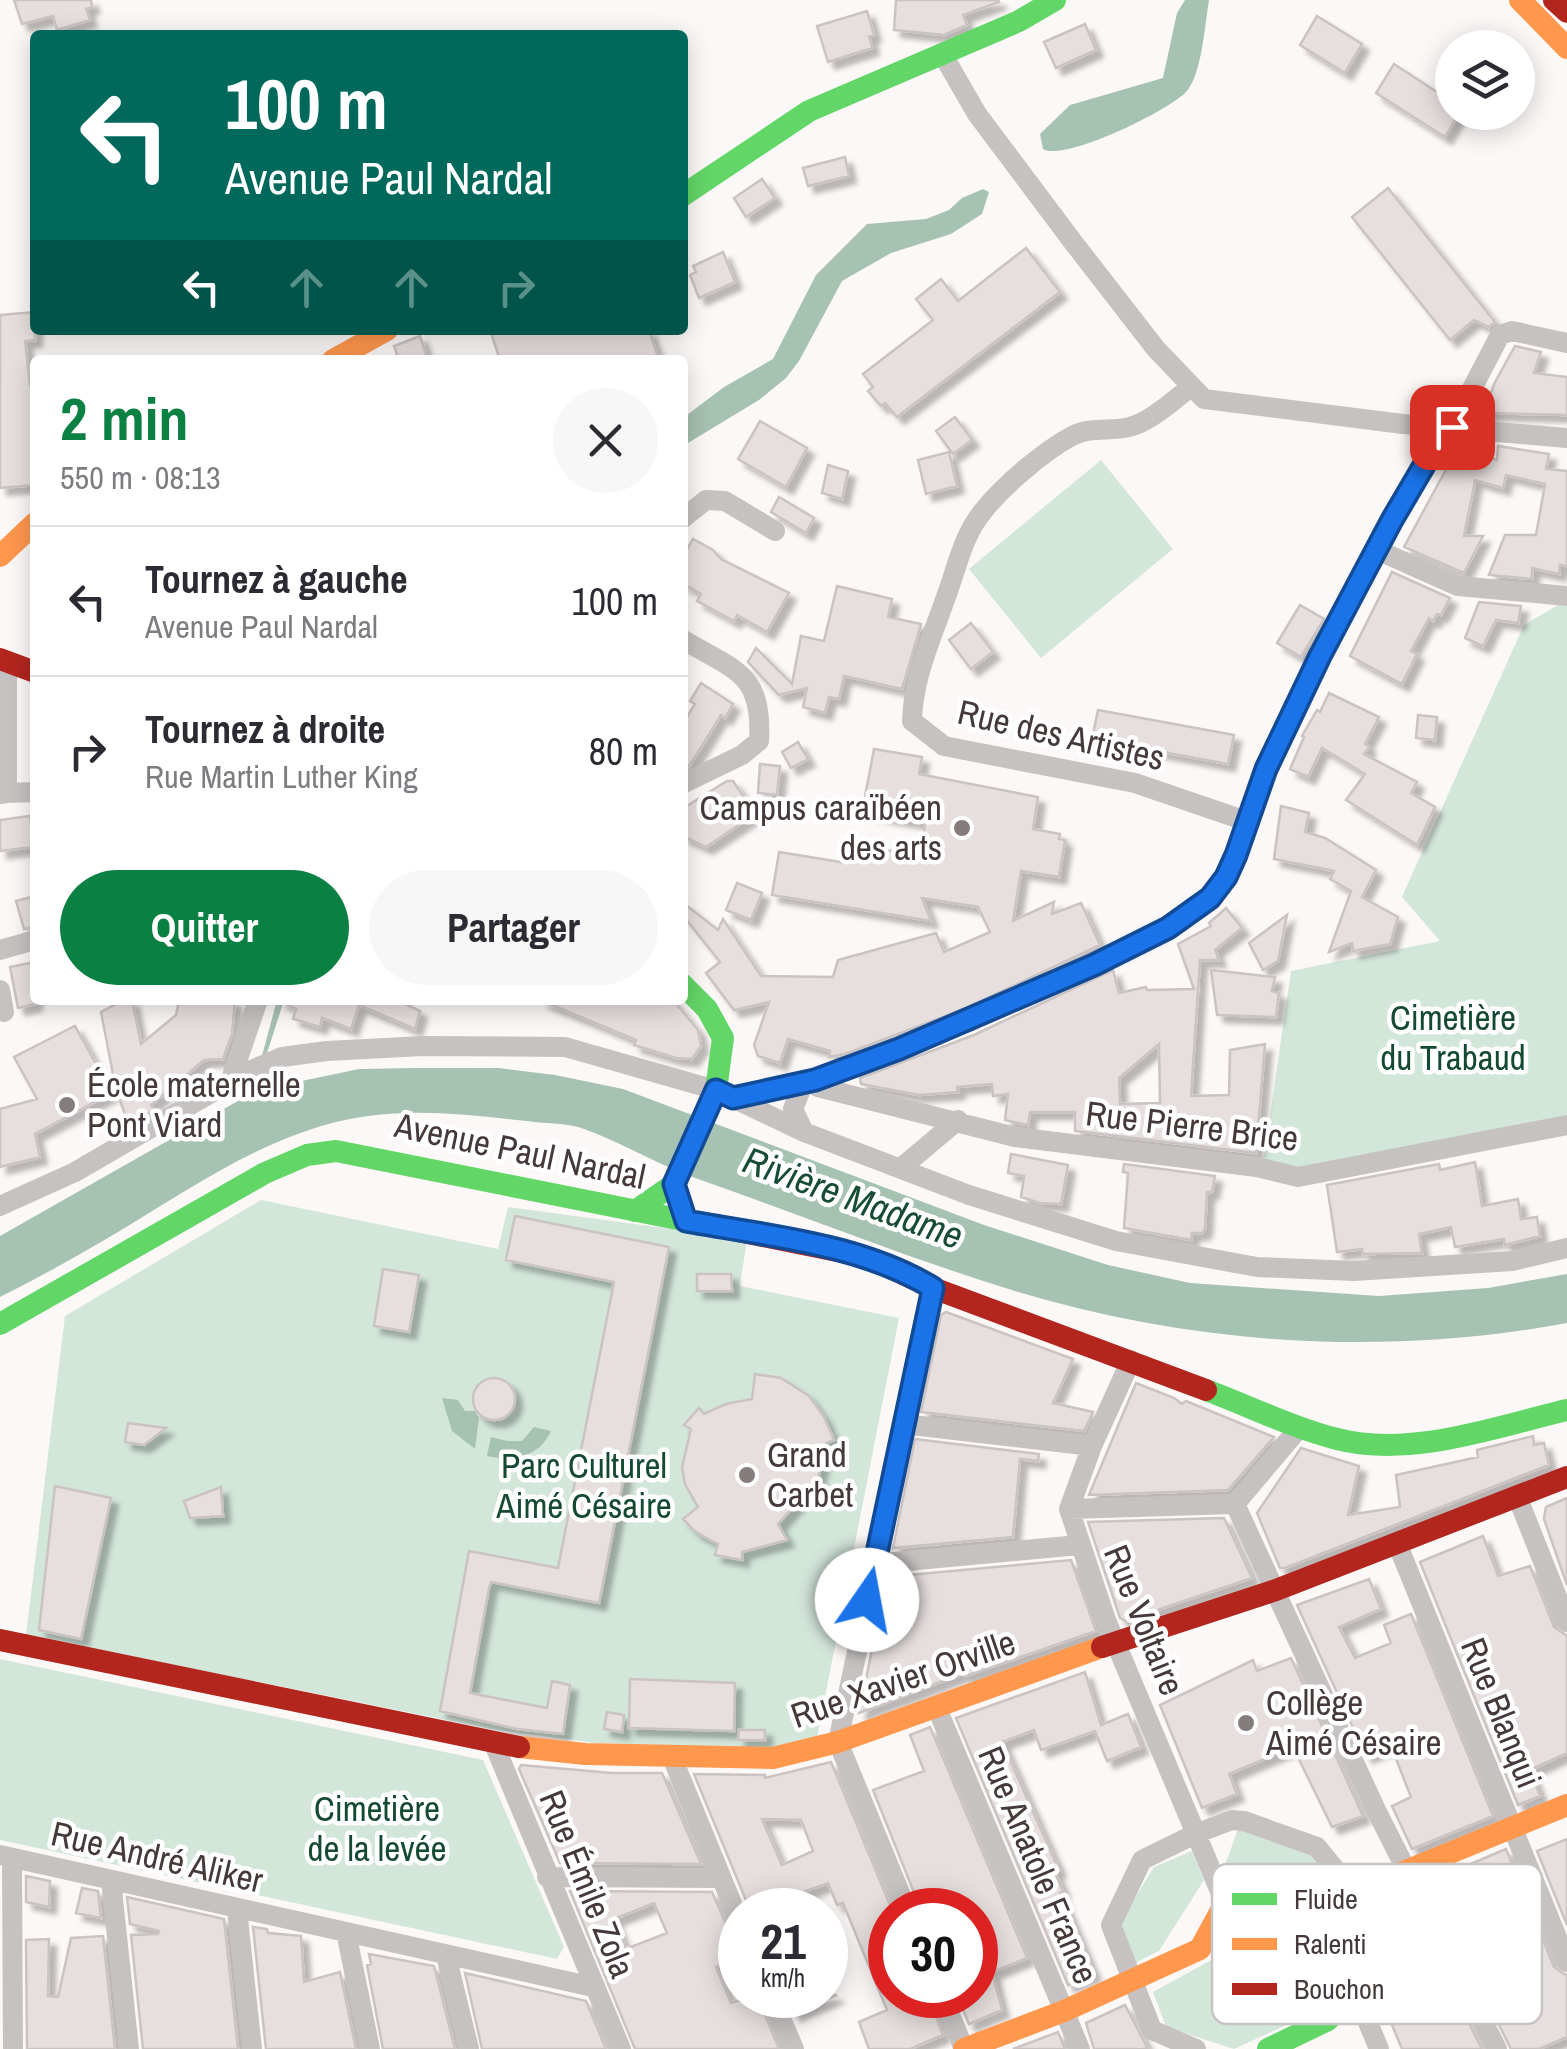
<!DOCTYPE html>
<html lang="fr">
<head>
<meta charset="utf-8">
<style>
	:root { --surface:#fff; --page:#f7f7f7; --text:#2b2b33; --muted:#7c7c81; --line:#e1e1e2; --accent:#0b8043 }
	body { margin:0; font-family:"Archivo Narrow",sans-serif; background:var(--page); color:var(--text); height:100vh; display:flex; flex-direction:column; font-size:38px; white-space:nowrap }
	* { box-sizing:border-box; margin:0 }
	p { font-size:32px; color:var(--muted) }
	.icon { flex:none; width:55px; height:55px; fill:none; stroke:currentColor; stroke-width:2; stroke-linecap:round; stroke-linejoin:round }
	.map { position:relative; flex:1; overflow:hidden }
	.side { position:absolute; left:30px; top:355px; width:658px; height:650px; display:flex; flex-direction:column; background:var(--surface); border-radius:10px; box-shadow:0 5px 25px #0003 }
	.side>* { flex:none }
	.banner { position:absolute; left:30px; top:30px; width:658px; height:305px; border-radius:10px; box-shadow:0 5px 25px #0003; background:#00695c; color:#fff; overflow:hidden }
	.buttons { position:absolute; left:1435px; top:30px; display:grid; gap:20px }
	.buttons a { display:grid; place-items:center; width:100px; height:100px; border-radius:50%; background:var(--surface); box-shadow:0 5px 25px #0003; font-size:50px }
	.speed { position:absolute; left:718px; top:1888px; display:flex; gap:20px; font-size:50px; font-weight:700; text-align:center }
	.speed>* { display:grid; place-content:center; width:130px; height:130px; border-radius:50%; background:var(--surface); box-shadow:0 5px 25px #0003; line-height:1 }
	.speed small { font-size:25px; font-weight:400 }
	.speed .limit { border:15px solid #d22; background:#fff; color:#111 }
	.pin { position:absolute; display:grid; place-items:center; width:85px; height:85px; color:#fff; margin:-42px; border-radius:20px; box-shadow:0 5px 15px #0006 }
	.me { position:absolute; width:110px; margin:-55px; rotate:12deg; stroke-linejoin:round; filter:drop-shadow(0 0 8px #0008) }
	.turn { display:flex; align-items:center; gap:35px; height:210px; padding:0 30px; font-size:45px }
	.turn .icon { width:130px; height:130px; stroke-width:2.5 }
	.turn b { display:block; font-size:70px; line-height:85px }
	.lanes { display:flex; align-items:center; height:95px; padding:0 30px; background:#0003; justify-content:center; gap:50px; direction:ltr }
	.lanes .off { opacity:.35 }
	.round { display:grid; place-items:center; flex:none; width:105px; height:105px; border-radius:52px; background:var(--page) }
	.summary { display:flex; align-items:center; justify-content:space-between; height:170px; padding:0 30px }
	h1 { font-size:60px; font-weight:700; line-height:75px; color:var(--accent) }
	.cta { display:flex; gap:20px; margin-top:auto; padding:20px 30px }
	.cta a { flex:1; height:115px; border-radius:60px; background:var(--accent); color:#fff; font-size:40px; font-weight:700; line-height:115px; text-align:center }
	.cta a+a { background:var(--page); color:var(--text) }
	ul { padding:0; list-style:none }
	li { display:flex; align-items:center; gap:30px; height:150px; padding:0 30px; border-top:2px solid var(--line) }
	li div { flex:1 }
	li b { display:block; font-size:38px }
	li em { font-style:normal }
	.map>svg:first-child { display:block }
	.green { fill:#d3e6da }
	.water { fill:#a6c2b2 }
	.building { fill:#e6dfde; stroke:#cac3c2; stroke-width:2.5; fill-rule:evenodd; filter:url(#shadow) }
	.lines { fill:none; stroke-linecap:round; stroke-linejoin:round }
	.street { stroke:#c6c2c2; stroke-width:20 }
	.fast { stroke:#63d668; stroke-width:22 }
	.slow { stroke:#ff974d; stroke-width:22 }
	.jam { stroke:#b3261e; stroke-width:22 }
	.route-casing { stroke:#114b97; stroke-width:25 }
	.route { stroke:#1a73e8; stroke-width:18 }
	.poi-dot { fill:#857c7c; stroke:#fff; stroke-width:4 }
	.labels { text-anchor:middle; stroke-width:9; stroke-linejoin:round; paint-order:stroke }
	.street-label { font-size:35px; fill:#453a39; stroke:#fff }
	.poi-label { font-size:35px; fill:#453a39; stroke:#fff; text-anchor:start }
	.park-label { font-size:35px; fill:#154a32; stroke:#fff }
	.water-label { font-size:38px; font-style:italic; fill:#184d35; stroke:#fff }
	.key { fill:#fff; stroke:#c7c4c4; stroke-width:2.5 }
	.key-label { font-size:28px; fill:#453a39 }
</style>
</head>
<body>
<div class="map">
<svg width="1567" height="2049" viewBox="0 0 1567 2049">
	<defs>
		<filter id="shadow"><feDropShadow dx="7" dy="7" stdDeviation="2.5" flood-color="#0004"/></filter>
	</defs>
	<rect width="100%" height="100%" fill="#fcf8f7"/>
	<!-- green -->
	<path class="green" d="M1101 460 1173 549 1041 658 969 569Z
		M1558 605 1567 606V1117L1296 1168 1272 1163 1264 1157 1291 971 1440 941 1402 897 1524 625Z
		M261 1200 498 1249 508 1207 747 1239 740 1286 899 1318 817 1738 776 1749 596 1743 496 1730 26 1635 65 1316Z
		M0 1659 483 1760 564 1947 557 1959 0 1840Z
		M1239 1826 1320 1856 1305 1897 1224 1868Z
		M1192 1851 1204 1880 1159 1951 1133 1964 1117 1927 1154 1867Z
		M1328 1914 1344 1954 1330 2005 1234 2049 1166 2027 1153 1992 1237 1946Z"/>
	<!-- water -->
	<path class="water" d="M1185 0H1209C1205 23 1202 75 1186 92 1168 111 1064 162 1043 149L1040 134 1070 105 1163 78 1177 13Z
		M983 189 989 192 982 214 951 234 891 253 842 281 799 361 786 378 759 400 683 446V418L724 387 773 359 816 275 867 224 926 219 949 210 962 198Z
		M277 1000H284L262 1069 268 1088 359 1069 415 1068H499L555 1075 623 1089 984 1225 1108 1265 1190 1283 1379 1296 1488 1288 1567 1274V1323C1385 1357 1195 1345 1018 1292 910 1259 804 1216 698 1179 658 1165 623 1143 584 1129 569 1123 551 1124 535 1122 473 1115 407 1106 345 1120 263 1138 194 1186 123 1229 83 1253 42 1276 0 1297V1236L252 1093Z
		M442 1398 458 1400 465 1411H475L479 1418 475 1449 452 1431Z
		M534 1427 551 1431C539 1457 514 1462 487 1456L491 1437 507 1441H522Z"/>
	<!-- building -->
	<path class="building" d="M14 0H91L92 7 86 9 90 20 57 30 53 16 22 24Z
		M896 0H998L999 2 963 15 967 25 944 35 894 30Z
		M867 11 874 35 869 36 872 48 828 62 817 26Z
		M1317 16 1362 44 1345 73 1300 45Z
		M1085 24 1096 50 1056 68 1044 42Z
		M1394 64 1452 102V112H1460L1445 137 1376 93Z
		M845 157 849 176 808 186 803 168Z
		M762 179 775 198 746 217 734 198Z
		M1388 188 1495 322 1489 327 1474 320 1450 340 1352 217Z
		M1026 248 1060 292 897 417 885 403 881 406 868 391 873 387 863 374 933 320 916 299 941 279 958 301Z
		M723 252 735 282 699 298 690 275 696 272 693 266Z
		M35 312V340L25 341 30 385H35V485L0 488V315Z
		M490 330H649L659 360H500Z
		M420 336 428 360H399L394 346Z
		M1515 346 1541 352 1534 373 1567 377V415L1484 413 1494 384Z
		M955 417 972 440 953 454 936 431Z
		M760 421 807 448 786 487 738 459Z
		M1472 444 1482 445 1480 454 1497 460 1498 446 1549 454 1546 469 1567 471V566L1560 565 1559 574 1532 568V579L1489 575 1505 535H1536L1545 484 1506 475 1503 488 1475 480 1464 536H1483L1464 573 1404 547 1449 464 1453 466 1455 459 1464 463Z
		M949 452 957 486 926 494 918 460Z
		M828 465 848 471 842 499 822 493Z
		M779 497 814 518 806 533 771 512Z
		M693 539 713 550 721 559 789 593 767 632 737 615 734 621 697 601 701 594 682 583V558Z
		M1392 572 1450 598 1441 615 1437 614 1433 621 1429 618 1411 651 1417 654 1402 684 1350 656Z
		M837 586 892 599 888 617 921 624 902 689 844 676 839 699 829 697 825 713 803 707 807 688 779 695 748 662 756 648 792 684 801 636 824 641Z
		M1479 602 1521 606 1518 623 1496 620 1483 646 1465 638Z
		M1300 605 1324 619 1301 657 1277 643Z
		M971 623 993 652 971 669 949 640Z
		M701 683 733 704 725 718 721 715 690 765 682 768V725L695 704 690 701Z
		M1329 693 1379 717 1365 744 1369 747 1364 754 1417 782 1411 793 1435 807 1417 845 1346 800 1365 774 1322 748 1308 777 1290 769 1304 737 1302 736 1317 710 1320 712Z
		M1098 710 1234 735 1228 764 1092 739Z
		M1418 715 1437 717 1435 740 1416 738Z
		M798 742 808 759 791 768 782 752Z
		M874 749 922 757 919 774 1038 797 1033 829 1060 834 1059 839 1065 840 1059 877 1021 871 1013 921 1054 902 1052 914 1081 903 1100 945 964 1009 845 1054 829 1057 830 1051 788 1039 780 1063 758 1056 754 1045 769 1002 734 1010 706 973 720 962 682 914V902L718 930 723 919 761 976 833 977 838 960 936 933 944 952 990 932 978 907 922 898 931 921 772 895 779 852 853 864 856 845 921 856 925 823 862 812Z
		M760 764 780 766 777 795 758 793Z
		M727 781H733L752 809V816L706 847 682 836V809Z
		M1281 806 1309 813 1305 832 1325 838 1376 870 1362 897 1398 917 1390 944 1353 951 1352 943 1329 952 1351 891 1330 879 1334 871 1274 859Z
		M30 816 34 847 0 851V820Z
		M737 883 762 893 751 920 726 910Z
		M35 896V927L24 929 16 901Z
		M1226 908 1242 928 1215 950 1219 960H1200L1191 1096 1229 1095 1230 1050 1265 1044 1256 1153 1075 1131V1112H1030L1028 1125 1005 1120 1008 1094 993 1096 992 1084 957 1087 958 1092 919 1095 861 1084 860 1078 974 1035 1113 970 1119 993 1146 987 1147 990 1194 989 1178 944 1211 926 1209 923ZM1159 1044 1160 1103 1120 1104 1119 1078Z
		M1287 915 1278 961 1263 970 1249 943Z
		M35 962V1004L18 1008 10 967Z
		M1211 970 1275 977 1272 991 1279 993 1276 1017 1217 1015Z
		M124 1000H132L141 1044 176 1015 179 1000H235L232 1034 223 1059 204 1060 151 1105 154 1110 129 1125 116 1090 101 1012Z
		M278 1000H397L420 1011 415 1029 359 1005 351 1029 322 1018 320 1027 293 1019 296 1009Z
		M540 1000H673L698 1030 701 1046 692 1059 676 1058 634 1045 636 1040Z
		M75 1026 112 1093 35 1134 40 1157 0 1167V1109L37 1099 14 1057Z
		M1011 1154 1068 1165 1061 1204 1040 1203 1021 1197 1024 1176 1008 1173Z
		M1475 1162 1482 1206 1518 1199 1521 1219 1537 1217 1540 1236 1505 1245 1504 1239 1455 1247 1451 1227 1419 1234 1422 1253 1363 1254 1362 1249 1337 1252 1327 1185 1439 1164 1440 1170Z
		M1124 1164 1215 1176 1212 1192H1207L1205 1229 1202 1233H1192L1191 1240 1124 1228 1128 1173 1123 1172Z
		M515 1216 669 1247 599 1603 491 1582 489 1588 470 1693 547 1708 552 1681 570 1685 563 1734 517 1729 440 1711 469 1551 558 1568 614 1282 506 1260Z
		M383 1269 419 1275 409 1332 374 1326Z
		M697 1274H731L732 1291H697Z
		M946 1312 1073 1359 1053 1403 1093 1412 1084 1431 921 1412 941 1315Z
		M755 1374 781 1378 809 1396 824 1417 834 1440 826 1443 828 1453 824 1454 815 1491 810 1489 778 1524 787 1540 742 1552V1560L715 1555 718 1544 696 1532 683 1519 698 1507 685 1484 682 1467 691 1429 684 1425 699 1408 704 1414 726 1404 752 1399Z
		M473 1399a21 21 0 1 1 42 0a21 21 0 1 1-42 0Z
		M1136 1383 1174 1398 1182 1404 1186 1401 1274 1437 1228 1490 1089 1495Z
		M128 1423 166 1428 144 1445 125 1442Z
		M1533 1436 1534 1445 1544 1443 1549 1465 1285 1568H1280L1257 1513 1301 1448 1359 1466 1348 1515 1400 1507 1396 1475 1478 1457 1477 1450Z
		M915 1439 1039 1454 1038 1461 1020 1459 1013 1537 893 1548Z
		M55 1486 111 1498 81 1639 39 1630Z
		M221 1487 223 1516 190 1518 184 1501Z
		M1567 1498V1585L1544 1519 1546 1507Z
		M1224 1518 1252 1578 1125 1621 1120 1618 1088 1522Z
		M1483 1536 1498 1576 1530 1566 1554 1627 1567 1636V1753L1530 1770 1540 1796 1518 1805 1420 1562Z
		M1071 1560 1096 1631 965 1676 964 1673 859 1713 887 1577Z
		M1369 1579 1381 1609 1339 1627 1355 1658 1391 1643 1384 1625 1411 1614 1493 1816 1412 1849 1392 1806 1411 1797 1391 1746 1366 1756 1297 1605Z
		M1291 1658 1363 1816 1332 1827 1293 1747 1229 1774 1237 1794 1202 1808 1160 1705 1253 1660 1257 1671Z
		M1085 1672 1101 1725 1128 1714 1141 1747 1107 1761 1095 1731 1041 1750 1034 1730 1002 1742 1059 1870 1055 1872 1063 1891 1060 1893 1094 1974 1068 1985 956 1718Z
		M630 1679 735 1683 734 1731 629 1728Z
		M607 1712 624 1715 622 1732 604 1729Z
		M930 1727 1027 1958 992 1972 1002 2010 969 2024 957 1995H975V1910H921L873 1790 924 1771 910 1735Z
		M739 1730H765V1740H738Z
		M831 1762 892 1910 890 1995H928L943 2035 910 2049H869L859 2022 887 2010 843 1903 837 1905 828 1883 795 1895 801 1910H750L694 1774 765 1775V1778ZM762 1819 801 1820 813 1851 782 1865Z
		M521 1765 612 1773H662L701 1864 560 1863 519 1769Z
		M1567 1839V1925L1537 1851Z
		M1506 1849 1554 1967 1567 1976V2037L1539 2049H1511L1428 1882Z
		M26 1876 50 1881 49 1907 26 1902Z
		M82 1888 98 1891 101 1918 76 1913Z
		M570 1891 712 1892 728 1929 740 1937V1957L716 1967 731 2003 757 1995 779 2049H635ZM654 1903 667 1933 626 1949 614 1919Z
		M1402 1891 1482 2049H1402L1371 1974 1375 1958 1391 1950 1372 1904Z
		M127 1897 224 1919 238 2049H143L131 1935 158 1934 159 1931 130 1924Z
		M253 1927 267 1929 268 1933 301 1936 304 1982 340 1972 356 2049H266Z
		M103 1936 115 2049H27L26 1940 49 1939 48 1996 58 1997 71 1938Z
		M369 1954 434 1966 455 2049H383L367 1965 371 1964Z
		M465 1973 586 2001 606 2049H482Z
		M786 1995H837L794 2014Z
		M1125 2005 1148 2049H1094L1086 2023Z
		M1058 2032 1065 2049H1013Z"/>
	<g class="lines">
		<!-- street -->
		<path class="street" d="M943 55 977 114 1073 242 1156 349 1204 399 1403 424 1567 438
			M1191 387C1172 401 1149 424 1125 428 1108 431 1089 427 1072 436 1044 451 1004 485 984 510 963 535 958 564 947 594 933 635 913 676 912 721L944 746 1135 783 1249 822
			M682 519 706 500 725 501 775 531
			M1375 549 1458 586 1567 596
			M682 639C735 671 763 672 759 741L742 755 682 784
			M7 793 35 792
			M0 794 7 793V662
			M0 950 35 940
			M0 990 4 1012
			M815 1080 818 1087 1015 1137 1257 1167 1298 1177 1567 1125
			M230 1082 258 1000
			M733 1098 815 1080 969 1022 1168 928 1210 897 1226 877 1237 855 1266 769 1320 656 1375 549 1426 462 1452 427 1500 335 1512 331 1567 343
			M804 1132 793 1109 804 1082
			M901 1168 958 1120
			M0 1206 75 1172 247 1072 282 1057 327 1051 423 1046 565 1047 716 1090 804 1132 969 1195 1116 1241 1257 1267 1354 1271 1512 1261 1567 1248
			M1131 1360 1092 1446 1069 1509 1106 1620 1225 1903
			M903 1424 1092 1446
			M1300 1427 1235 1504 1376 1810 1497 2049
			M1517 1496 1567 1622
			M1069 1509 1235 1504
			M1397 1543 1567 1962
			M874 1564 1079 1545
			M936 1706 1080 2049
			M494 1744 621 2049
			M672 1757 740 1923
			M0 1855 593 1987
			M12 1858 13 2049
			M547 1877 721 1878
			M111 1880 129 2049
			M237 1909 252 2049
			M907 1910 838 1742 933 1288
			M346 1932 370 2049
			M446 1955 469 2049
			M1350 1979 1379 2049
			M771 1995 794 2049
			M942 1995 964 2049
			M1196 2049 1152 2030 1111 1925 1142 1860 1195 1834 1232 1820 1244 1821 1317 1847 1335 1869 1345 1896"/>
		<!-- fast -->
		<path class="fast" d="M682 196 809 111 1019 21 1055 0
			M635 1211 674 1184 716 1090 723 1038 707 1009 682 984
			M0 1324 265 1173 307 1155 336 1151 738 1231
			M1206 1390C1249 1406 1293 1428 1337 1439 1412 1458 1495 1427 1567 1410
			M1268 2049 1328 2020 1343 2001 1357 1961 1360 1939 1345 1896"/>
		<!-- slow -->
		<path class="slow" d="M1520 0 1567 48
			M333 360 387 330
			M0 556 35 523
			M519 1747 585 1754 773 1758 838 1742 1102 1647
			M964 2049 1064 2011 1200 1949 1225 1903 1276 1919 1303 1913 1567 1805"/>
		<!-- jam -->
		<path class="jam" d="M1554 0 1567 12
			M0 659 35 672
			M738 1231 867 1257 933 1288 1206 1390
			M0 1640 519 1747
			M1102 1647 1276 1590 1567 1477"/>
	</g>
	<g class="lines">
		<!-- route casing -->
		<g class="route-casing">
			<path id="route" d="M867 1600 933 1288C861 1244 768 1236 686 1221L674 1184 716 1090 733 1098 815 1080 899 1049 1094 965 1168 928 1210 898 1226 877 1236 855 1266 769 1320 656 1392 520 1426 462 1452 427"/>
		</g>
		<!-- route -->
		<use href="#route" class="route"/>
	</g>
	<!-- markers -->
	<g class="poi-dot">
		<circle cx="962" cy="828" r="10"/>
		<circle cx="67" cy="1105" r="10"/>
		<circle cx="747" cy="1475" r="10"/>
		<circle cx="1246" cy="1723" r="10"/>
	</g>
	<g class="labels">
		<!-- street labels -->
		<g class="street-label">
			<text transform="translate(1061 735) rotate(13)" y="12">Rue des Artistes</text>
			<text transform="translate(1192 1126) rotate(7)" y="12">Rue Pierre Brice</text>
			<text transform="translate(520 1151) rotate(12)" y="12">Avenue Paul Nardal</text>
			<text transform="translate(1144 1620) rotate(68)" y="12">Rue Voltaire</text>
			<text transform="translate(903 1679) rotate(-19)" y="12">Rue Xavier Orville</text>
			<text transform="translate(1501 1713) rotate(68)" y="12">Rue Blanqui</text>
			<text transform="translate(157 1857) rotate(13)" y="12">Rue André Aliker</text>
			<text transform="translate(1038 1865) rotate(67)" y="12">Rue Anatole France</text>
			<text transform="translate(587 1884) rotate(68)" y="12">Rue Émile Zola</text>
		</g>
		<!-- poi labels -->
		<g class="poi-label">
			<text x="942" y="820" text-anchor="end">Campus caraïbéen<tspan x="942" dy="40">des arts</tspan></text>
			<text x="87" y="1097">École maternelle<tspan x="87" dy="40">Pont Viard</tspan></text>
			<text x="767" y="1467">Grand<tspan x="767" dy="40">Carbet</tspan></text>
			<text x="1266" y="1715">Collège<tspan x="1266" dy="40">Aimé Césaire</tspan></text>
		</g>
		<!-- park labels -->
		<g class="park-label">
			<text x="1453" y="1030">Cimetière<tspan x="1453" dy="40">du Trabaud</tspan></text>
			<text x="584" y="1478">Parc Culturel<tspan x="584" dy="40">Aimé Césaire</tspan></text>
			<text x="377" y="1821">Cimetière<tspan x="377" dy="40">de la levée</tspan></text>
		</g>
		<!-- water labels -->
		<g class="water-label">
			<text transform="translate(853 1198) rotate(20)" y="13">Rivière Madame</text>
		</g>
	</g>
	<!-- legend -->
	<rect x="1212" y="1864" width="330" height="160" rx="15" class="key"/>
	<rect x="1232" y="1893" width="45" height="12" fill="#63d668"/>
	<rect x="1232" y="1938" width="45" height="12" fill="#ff974d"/>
	<rect x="1232" y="1983" width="45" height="12" fill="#b3261e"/>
	<g class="key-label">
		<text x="1294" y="1909">Fluide</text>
		<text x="1294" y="1954">Ralenti</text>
		<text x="1294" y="1999">Bouchon</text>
	</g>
</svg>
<div class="buttons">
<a><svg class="icon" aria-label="layers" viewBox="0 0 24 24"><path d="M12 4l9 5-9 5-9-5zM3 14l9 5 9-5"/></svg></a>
</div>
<div class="speed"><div>21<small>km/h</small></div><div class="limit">30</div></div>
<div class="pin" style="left:1452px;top:427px;background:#d93025"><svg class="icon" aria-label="arrive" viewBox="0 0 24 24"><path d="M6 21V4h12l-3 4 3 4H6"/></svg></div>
<svg class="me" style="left:867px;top:1600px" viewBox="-20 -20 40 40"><circle r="19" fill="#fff"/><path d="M0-13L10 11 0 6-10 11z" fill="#1a73e8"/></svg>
<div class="banner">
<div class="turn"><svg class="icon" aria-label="left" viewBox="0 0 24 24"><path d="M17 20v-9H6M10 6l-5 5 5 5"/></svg><div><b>100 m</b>Avenue Paul Nardal</div></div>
<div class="lanes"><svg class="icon" aria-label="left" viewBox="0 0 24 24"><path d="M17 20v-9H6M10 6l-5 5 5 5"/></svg><svg class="icon off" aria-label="ahead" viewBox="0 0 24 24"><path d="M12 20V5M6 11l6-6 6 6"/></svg><svg class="icon off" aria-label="ahead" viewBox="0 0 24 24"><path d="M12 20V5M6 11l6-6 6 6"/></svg><svg class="icon off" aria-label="right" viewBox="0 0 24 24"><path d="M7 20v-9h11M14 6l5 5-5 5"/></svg></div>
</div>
<section class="side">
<div class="summary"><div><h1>2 min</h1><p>550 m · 08:13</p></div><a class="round"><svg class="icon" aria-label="close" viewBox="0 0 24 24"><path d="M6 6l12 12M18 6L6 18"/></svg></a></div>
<ul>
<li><svg class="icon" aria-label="left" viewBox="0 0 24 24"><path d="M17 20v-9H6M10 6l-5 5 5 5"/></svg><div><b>Tournez à gauche</b><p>Avenue Paul Nardal</p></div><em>100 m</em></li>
<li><svg class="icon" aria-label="right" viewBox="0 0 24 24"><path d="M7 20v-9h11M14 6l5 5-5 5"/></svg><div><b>Tournez à droite</b><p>Rue Martin Luther King</p></div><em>80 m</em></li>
</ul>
<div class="cta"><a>Quitter</a><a>Partager</a></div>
</section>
</div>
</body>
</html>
